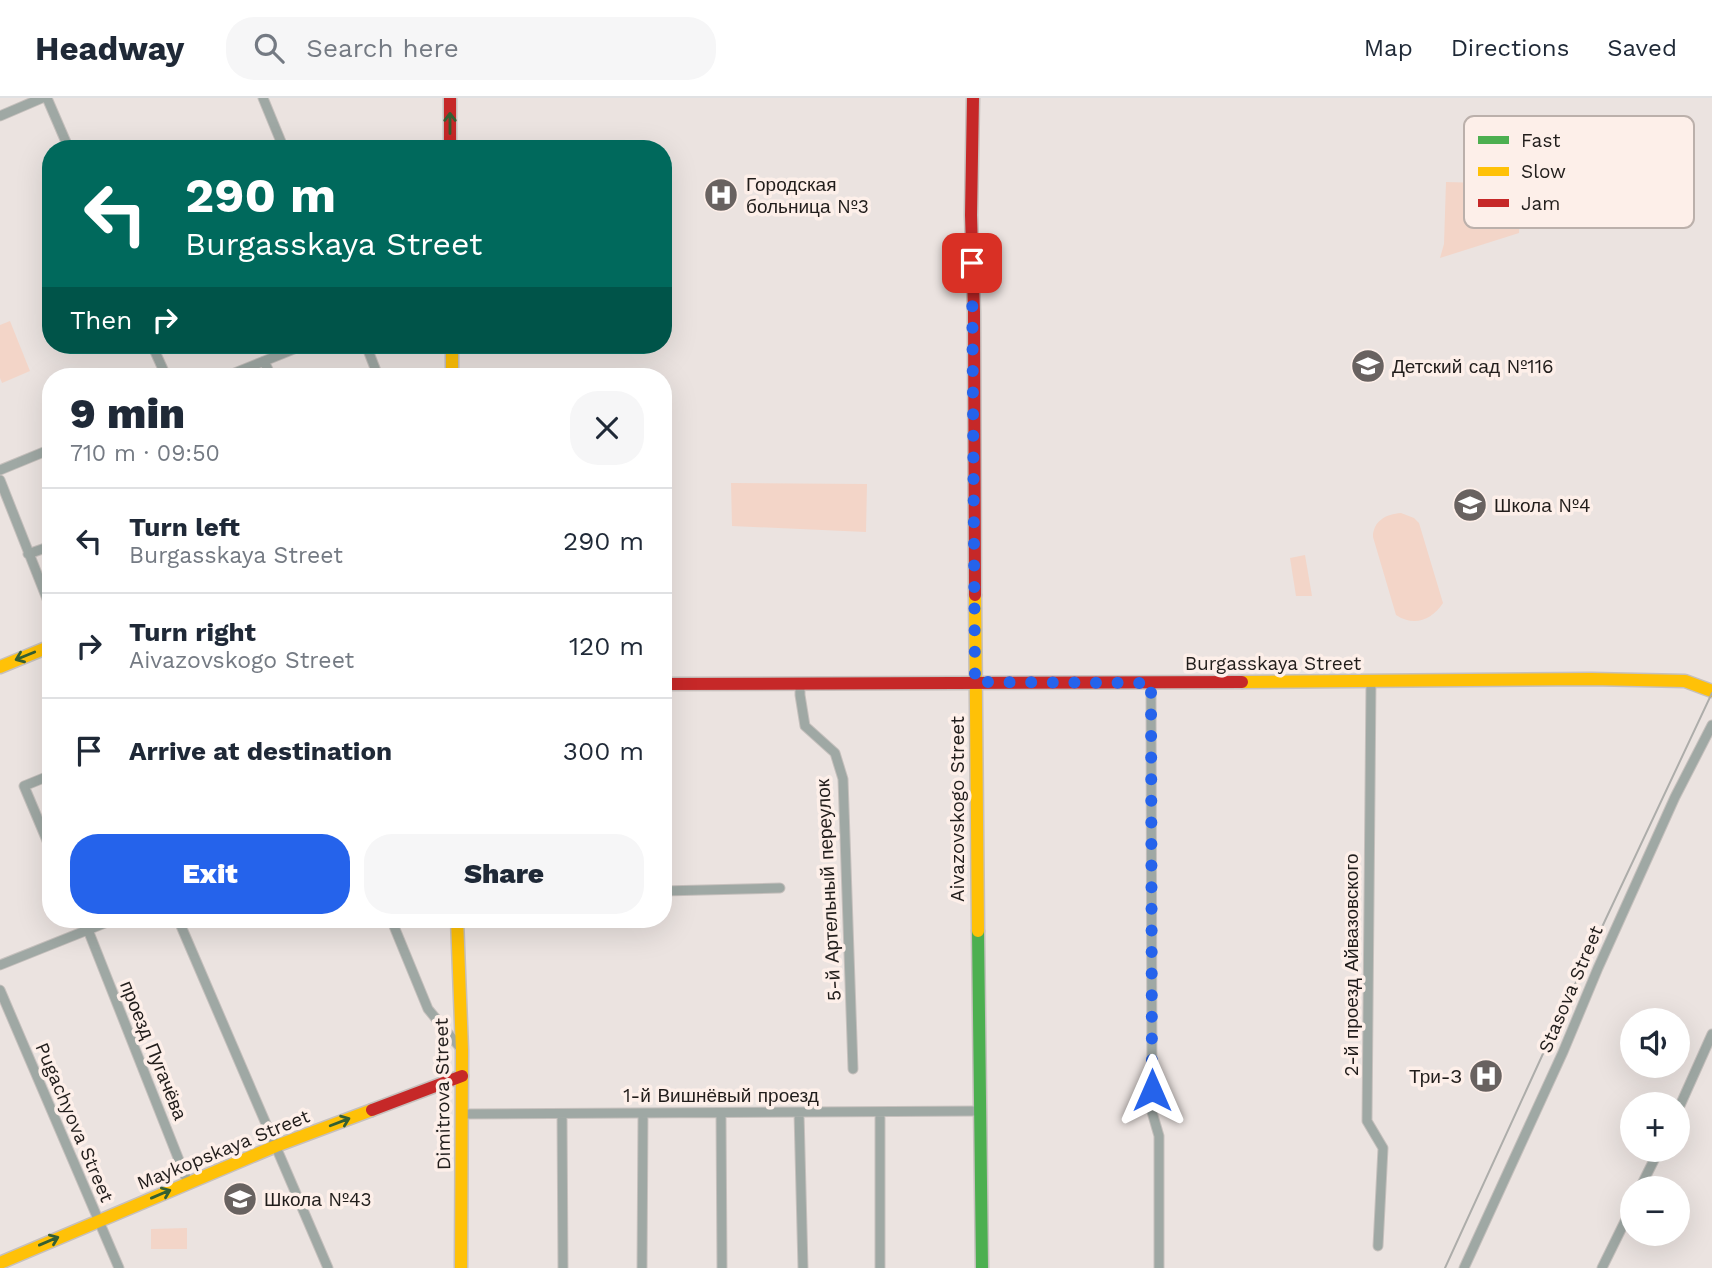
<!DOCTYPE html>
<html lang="en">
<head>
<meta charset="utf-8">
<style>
	:root { --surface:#fff; --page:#f6f6f7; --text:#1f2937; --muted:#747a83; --line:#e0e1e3; --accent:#2563eb }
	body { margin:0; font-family:"Work Sans",sans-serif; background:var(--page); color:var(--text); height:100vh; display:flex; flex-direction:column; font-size:26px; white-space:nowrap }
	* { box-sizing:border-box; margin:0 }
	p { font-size:23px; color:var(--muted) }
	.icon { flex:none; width:38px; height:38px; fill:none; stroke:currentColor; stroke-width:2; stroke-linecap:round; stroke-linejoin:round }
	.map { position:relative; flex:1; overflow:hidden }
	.sheet { position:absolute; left:42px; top:270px; width:630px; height:560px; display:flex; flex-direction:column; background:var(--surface); border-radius:28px; box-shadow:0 7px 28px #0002 }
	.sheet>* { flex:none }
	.guide { position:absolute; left:42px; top:42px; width:630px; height:214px; border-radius:28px; box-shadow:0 7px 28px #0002; background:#00695c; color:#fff; overflow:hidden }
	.fabs { position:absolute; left:1620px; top:910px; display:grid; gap:14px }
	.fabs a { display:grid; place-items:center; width:70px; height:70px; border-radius:50%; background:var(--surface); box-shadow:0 7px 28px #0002; font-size:35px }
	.pin { position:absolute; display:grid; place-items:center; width:60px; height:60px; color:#fff; margin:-30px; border-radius:14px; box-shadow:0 4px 10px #0006 }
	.me { position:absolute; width:77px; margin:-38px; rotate:0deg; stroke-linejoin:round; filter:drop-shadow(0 0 5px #0008) }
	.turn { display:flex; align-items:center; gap:24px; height:147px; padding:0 28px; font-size:32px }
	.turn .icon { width:91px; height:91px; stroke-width:2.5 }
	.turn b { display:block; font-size:49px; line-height:60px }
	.then { display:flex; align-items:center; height:66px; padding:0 28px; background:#0003; gap:14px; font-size:26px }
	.round { display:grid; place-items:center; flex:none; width:74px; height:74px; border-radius:28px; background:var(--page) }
	.summary { display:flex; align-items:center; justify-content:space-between; height:119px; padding:0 28px }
	h1 { font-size:42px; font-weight:800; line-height:52px }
	.primary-button { display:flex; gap:14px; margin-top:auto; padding:14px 28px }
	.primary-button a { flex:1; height:80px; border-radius:28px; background:var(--accent); color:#fff; font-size:28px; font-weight:800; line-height:80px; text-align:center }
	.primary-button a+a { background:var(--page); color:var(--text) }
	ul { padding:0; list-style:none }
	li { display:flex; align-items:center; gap:21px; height:105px; padding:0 28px; border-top:2px solid var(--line) }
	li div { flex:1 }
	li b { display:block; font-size:26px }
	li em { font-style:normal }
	header { display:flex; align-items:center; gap:42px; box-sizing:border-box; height:98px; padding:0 35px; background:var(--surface); border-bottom:2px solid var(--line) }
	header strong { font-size:33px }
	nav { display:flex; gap:38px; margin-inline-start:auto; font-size:24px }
	.search { width:490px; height:63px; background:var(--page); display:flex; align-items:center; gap:18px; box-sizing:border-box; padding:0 24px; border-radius:28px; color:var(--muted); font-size:26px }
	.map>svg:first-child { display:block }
	.green { fill:#f3d5c8 }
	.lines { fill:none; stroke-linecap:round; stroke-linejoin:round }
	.street-casing { stroke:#c6c0bd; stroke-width:11 }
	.fast-casing { stroke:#c6c0bd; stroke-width:15 }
	.slow-casing { stroke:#c6c0bd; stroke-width:15 }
	.jam-casing { stroke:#c6c0bd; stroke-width:15 }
	.street { stroke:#9fa8a4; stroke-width:9 }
	.fast { stroke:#4caf50; stroke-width:12 }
	.slow { stroke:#ffc107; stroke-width:12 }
	.jam { stroke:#c62828; stroke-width:12 }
	.tram { stroke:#adadaa; stroke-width:2 }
	.oneway { stroke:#345f33 }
	.route { stroke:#2563eb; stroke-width:12; stroke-dasharray:0 21.6 }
	.labels { text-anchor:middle; stroke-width:7; stroke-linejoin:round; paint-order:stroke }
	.poi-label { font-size:19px; fill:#211d1b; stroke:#fdefe9; text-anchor:start }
	.street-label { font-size:19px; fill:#211d1b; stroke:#fdefe9 }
	.key { fill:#fdefe9; stroke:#bbb0ab; stroke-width:2 }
	.key-label { font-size:19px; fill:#211d1b }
</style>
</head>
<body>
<header>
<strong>Headway</strong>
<div class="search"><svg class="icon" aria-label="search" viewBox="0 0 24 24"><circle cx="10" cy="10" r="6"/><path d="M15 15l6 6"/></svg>Search here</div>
<nav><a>Map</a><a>Directions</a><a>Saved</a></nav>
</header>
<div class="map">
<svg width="1712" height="1170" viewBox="0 0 1712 1170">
	<rect width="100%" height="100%" fill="#ebe3e0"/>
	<!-- green -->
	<path class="green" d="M1446 84 1522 86 1519 135 1440 160 1444 146Z
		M10 223 30 273 2 285 0 280V227Z
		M731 385 867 386 866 434 732 428Z
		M1401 415 1414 420 1419 425 1443 505C1432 522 1414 529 1396 517L1373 439C1373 423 1386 416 1401 415Z
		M1305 457 1312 498H1296L1290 460Z
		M187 1130V1151H151V1131Z"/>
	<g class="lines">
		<!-- street casing -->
		<g class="street-casing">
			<path id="street" d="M47 0 69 51
				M263 0 284 51
				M0 18 42 0
				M152 247 166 278
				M366 247 378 278
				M264 263 271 278
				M227 278 304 247
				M0 372 51 351
				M0 382 51 511
				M28 456 51 448
				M1371 583 1367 1023 1383 1050 1378 1148
				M800 585V597L805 628 835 655 843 681 853 971
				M1151 585 1152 1014 1159 1038V1170
				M48 745 24 688 51 677
				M663 793 780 790
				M178 821 328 1170
				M391 821 428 911 462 952
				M88 832 188 1085
				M0 867 115 821
				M0 892 119 1170
				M1678 1012 1712 936
				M721 1015 722 1170
				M799 1015 803 1170
				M462 1016 980 1013
				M562 1016 563 1170
				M1640 1090 1659 1052
				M642 1170 643 1015
				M880 1170V1014
				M1464 1170 1563 954 1598 870 1675 699 1712 627
				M1602 1170 1633 1107"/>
		</g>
		<!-- fast casing -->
		<g class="fast-casing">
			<path id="fast" d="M978 833 982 1170"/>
		</g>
		<!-- slow casing -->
		<g class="slow-casing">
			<path id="slow" d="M452 247V278
				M975 497 978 833
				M0 569 51 548
				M1242 584 1591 581 1685 583 1712 593
				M457 821 462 952 461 1170
				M0 1165 276 1048 372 1012"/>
		</g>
		<!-- jam casing -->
		<g class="jam-casing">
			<path id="jam" d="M450 0V51
				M973 0 971 117 974 214 975 497
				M663 586 1242 584
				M372 1012 462 978"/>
		</g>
		<!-- street -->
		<use href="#street" class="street"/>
		<!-- fast -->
		<use href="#fast" class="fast"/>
		<!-- slow -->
		<use href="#slow" class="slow"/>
		<!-- jam -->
		<use href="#jam" class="jam"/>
		<!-- tram -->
		<path class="tram" d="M1445 1170 1563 912 1712 595"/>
	</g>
	<!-- one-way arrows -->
	<defs><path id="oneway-shaft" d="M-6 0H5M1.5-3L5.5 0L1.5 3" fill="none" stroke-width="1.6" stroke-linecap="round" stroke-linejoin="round" transform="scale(1.75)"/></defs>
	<g class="oneway">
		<use href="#oneway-shaft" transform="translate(450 25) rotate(-90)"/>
		<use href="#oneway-shaft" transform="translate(25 558) rotate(158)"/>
		<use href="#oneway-shaft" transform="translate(340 1024) rotate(-21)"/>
		<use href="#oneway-shaft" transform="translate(161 1096) rotate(-23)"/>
		<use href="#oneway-shaft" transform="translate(49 1143) rotate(-23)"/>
	</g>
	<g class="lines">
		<!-- route -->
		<path class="route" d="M972 165 975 584 1151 585 1152 992"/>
	</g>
	<!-- icons -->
	<defs>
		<g id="hospital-disc" transform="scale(1.75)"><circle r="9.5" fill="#686260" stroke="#fdefe9"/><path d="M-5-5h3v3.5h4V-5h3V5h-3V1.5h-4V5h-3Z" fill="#fff"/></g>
		<g id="school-disc" transform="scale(1.75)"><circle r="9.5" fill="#686260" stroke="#fdefe9"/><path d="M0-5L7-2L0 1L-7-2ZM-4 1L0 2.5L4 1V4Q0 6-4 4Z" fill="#fff"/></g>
	</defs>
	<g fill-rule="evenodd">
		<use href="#hospital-disc" x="721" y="97"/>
		<use href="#school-disc" x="1368" y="268"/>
		<use href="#school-disc" x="1470" y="407"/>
		<use href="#hospital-disc" x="1486" y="978"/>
		<use href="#school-disc" x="240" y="1101"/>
	</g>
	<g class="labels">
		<!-- poi labels -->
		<g class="poi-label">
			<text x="746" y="93">Городская<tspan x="746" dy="22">больница №3</tspan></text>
			<text x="1392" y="275">Детский сад №116</text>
			<text x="1494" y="414">Школа №4</text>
			<text x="1462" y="985" text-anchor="end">Три-З</text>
			<text x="264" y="1108">Школа №43</text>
		</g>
		<!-- street labels -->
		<g class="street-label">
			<text x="1273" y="572">Burgasskaya Street</text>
			<text transform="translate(957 711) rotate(-90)" y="7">Aivazovskogo Street</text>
			<text transform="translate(828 792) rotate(-93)" y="7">5-й Артельный переулок</text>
			<text transform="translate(1351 867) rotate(-90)" y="7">2-й проезд Айвазовского</text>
			<text transform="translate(1570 891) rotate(-67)" y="7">Stasova Street</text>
			<text transform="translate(154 952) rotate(68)" y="7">проезд Пугачёва</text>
			<text transform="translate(442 996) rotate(-91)" y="7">Dimitrova Street</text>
			<text x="721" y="1004">1-й Вишнёвый проезд</text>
			<text transform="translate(75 1024) rotate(67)" y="7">Pugachyova Street</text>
			<text transform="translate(223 1051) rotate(-22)" y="7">Maykopskaya Street</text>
		</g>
	</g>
	<!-- legend -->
	<rect x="1464" y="18" width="230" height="112" rx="10" class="key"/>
	<rect x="1478" y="38" width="31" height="8" fill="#4caf50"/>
	<rect x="1478" y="69" width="31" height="9" fill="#ffc107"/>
	<rect x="1478" y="101" width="31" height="8" fill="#c62828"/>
	<g class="key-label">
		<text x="1521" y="49">Fast</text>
		<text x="1521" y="80">Slow</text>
		<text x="1521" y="112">Jam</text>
	</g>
</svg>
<div class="fabs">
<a><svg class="icon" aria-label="sound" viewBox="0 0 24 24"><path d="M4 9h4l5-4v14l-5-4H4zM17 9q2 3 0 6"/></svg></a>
<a>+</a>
<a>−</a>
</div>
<div class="pin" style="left:972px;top:165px;background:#d93025"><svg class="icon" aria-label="arrive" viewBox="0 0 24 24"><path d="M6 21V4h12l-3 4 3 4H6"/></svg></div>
<svg class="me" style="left:1152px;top:992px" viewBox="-20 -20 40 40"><path d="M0-17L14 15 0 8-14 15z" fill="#2563eb" stroke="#fff" stroke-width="4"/></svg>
<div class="guide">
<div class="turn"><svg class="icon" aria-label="left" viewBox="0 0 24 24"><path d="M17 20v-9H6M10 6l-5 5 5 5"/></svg><div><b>290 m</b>Burgasskaya Street</div></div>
<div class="then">Then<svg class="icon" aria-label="right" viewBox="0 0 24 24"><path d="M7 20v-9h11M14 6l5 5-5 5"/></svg></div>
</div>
<section class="sheet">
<div class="summary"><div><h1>9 min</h1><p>710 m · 09:50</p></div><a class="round"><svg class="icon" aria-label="close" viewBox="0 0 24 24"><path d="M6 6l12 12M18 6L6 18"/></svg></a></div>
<ul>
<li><svg class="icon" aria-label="left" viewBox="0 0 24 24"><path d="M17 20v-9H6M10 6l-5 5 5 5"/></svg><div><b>Turn left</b><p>Burgasskaya Street</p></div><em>290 m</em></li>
<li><svg class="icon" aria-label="right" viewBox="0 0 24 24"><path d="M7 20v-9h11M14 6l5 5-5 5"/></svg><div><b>Turn right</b><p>Aivazovskogo Street</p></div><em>120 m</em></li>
<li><svg class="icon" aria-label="arrive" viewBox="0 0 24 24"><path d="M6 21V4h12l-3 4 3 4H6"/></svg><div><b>Arrive at destination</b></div><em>300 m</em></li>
</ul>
<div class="primary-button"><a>Exit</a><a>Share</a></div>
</section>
</div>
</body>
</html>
